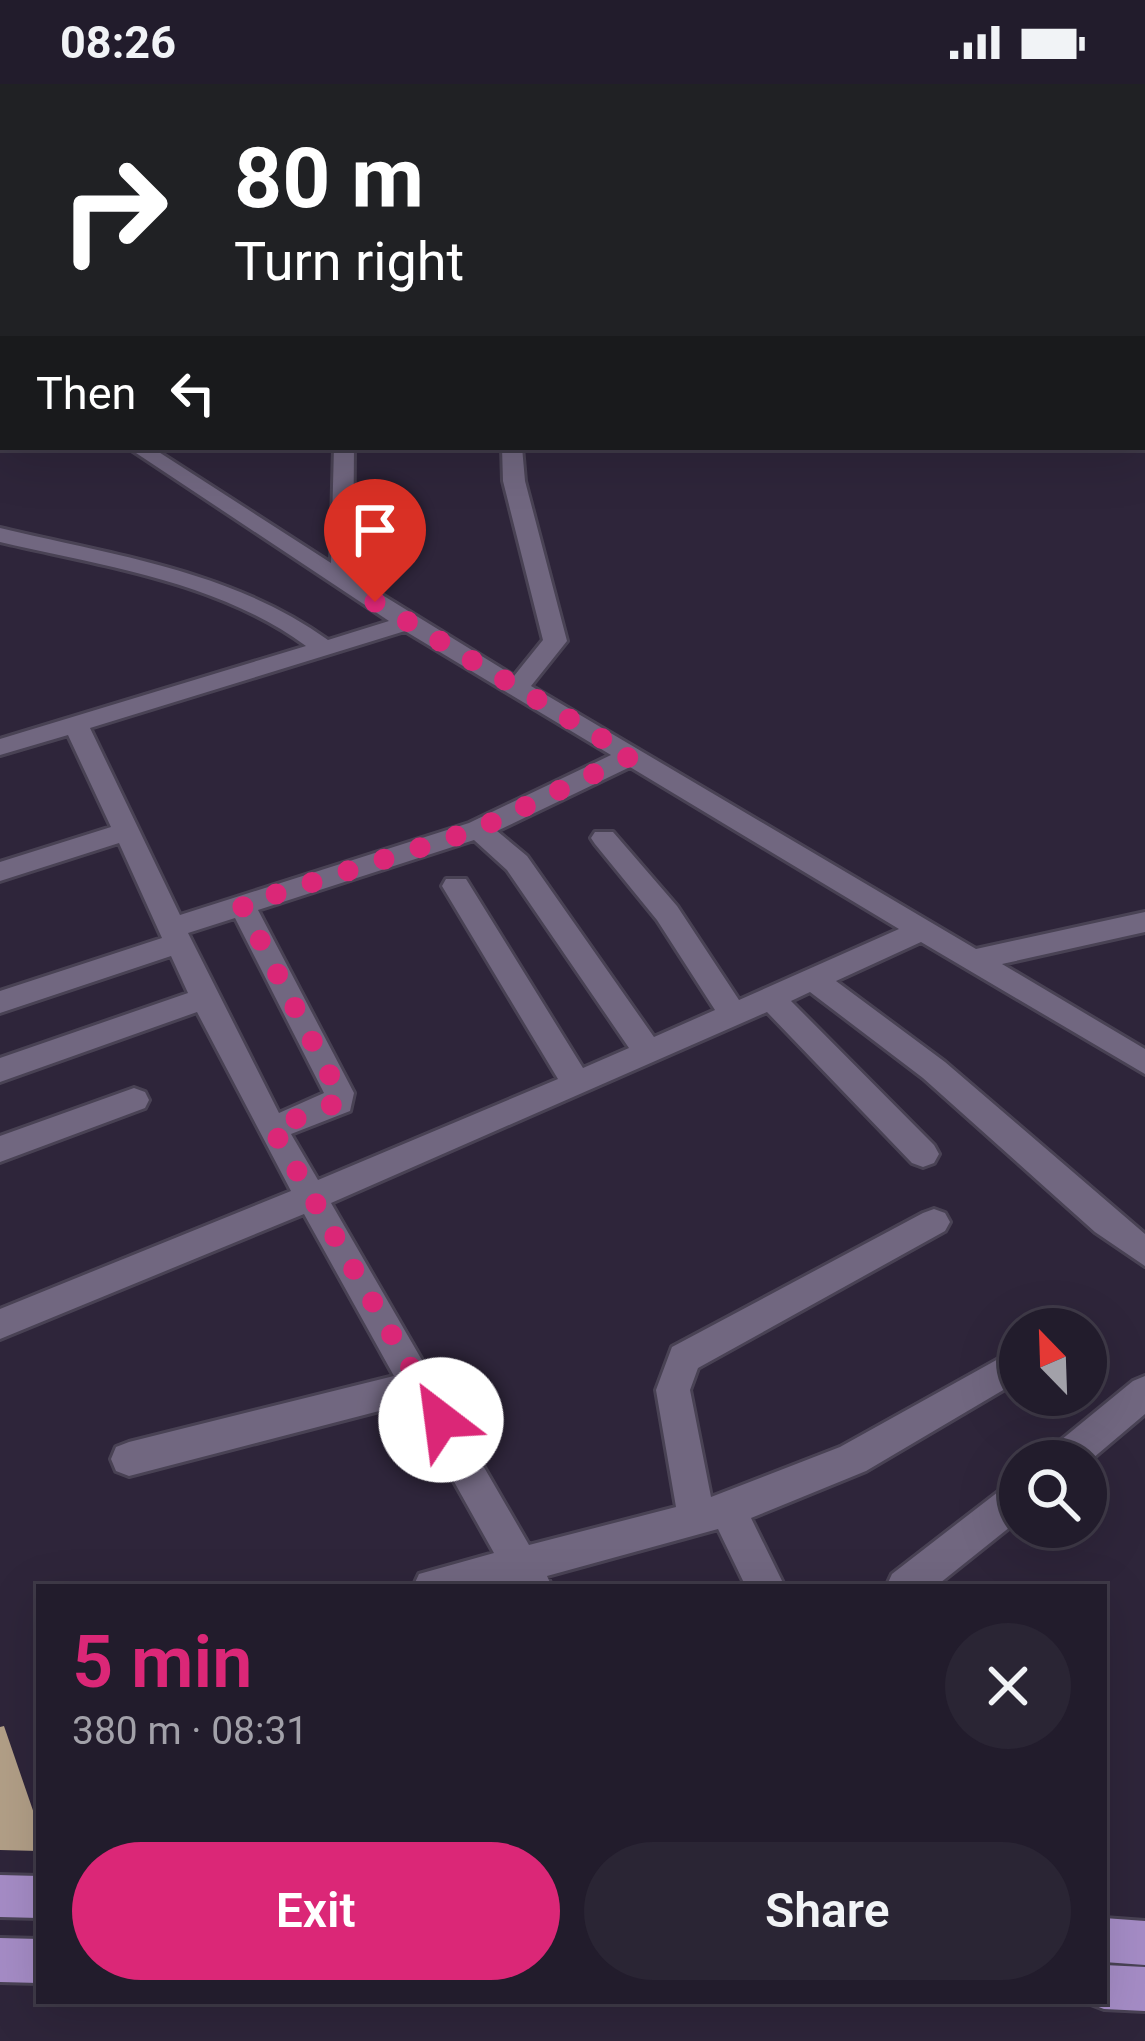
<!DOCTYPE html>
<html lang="en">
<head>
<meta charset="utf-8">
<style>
	:root { --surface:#221c2c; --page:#2a2534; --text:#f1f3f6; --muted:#a2a1a9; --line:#3f3a48; --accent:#db2777 }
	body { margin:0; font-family:Roboto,sans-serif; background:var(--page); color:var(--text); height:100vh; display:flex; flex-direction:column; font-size:45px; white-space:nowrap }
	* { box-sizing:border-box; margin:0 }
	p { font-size:39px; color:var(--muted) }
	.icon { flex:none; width:66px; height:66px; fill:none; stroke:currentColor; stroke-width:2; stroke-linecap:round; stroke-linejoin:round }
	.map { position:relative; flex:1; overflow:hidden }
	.side { position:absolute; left:36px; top:1500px; width:1071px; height:420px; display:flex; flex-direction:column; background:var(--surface); border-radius:0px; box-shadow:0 12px 48px #0002,0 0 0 3px var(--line) }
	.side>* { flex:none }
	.hud { position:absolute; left:0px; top:0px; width:1146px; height:366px; box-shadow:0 12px 48px #0002,0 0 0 3px var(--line); background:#202124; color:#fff; overflow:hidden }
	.needle { width:78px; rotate:337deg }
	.tools { position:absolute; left:999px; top:1224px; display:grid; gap:24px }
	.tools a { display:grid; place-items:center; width:108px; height:108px; border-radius:50%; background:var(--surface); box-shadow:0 12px 48px #0002,0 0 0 3px var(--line); font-size:60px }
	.pin { position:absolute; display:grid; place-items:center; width:102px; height:102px; color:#fff; margin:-123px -51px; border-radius:50% 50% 50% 0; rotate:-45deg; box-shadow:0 0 12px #0007 }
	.pin .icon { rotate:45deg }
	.me { position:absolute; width:132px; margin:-66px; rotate:330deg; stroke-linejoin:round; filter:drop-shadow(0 0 9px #0008) }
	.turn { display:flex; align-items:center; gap:42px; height:252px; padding:0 36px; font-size:54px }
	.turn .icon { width:156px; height:156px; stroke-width:2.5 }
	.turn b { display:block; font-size:84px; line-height:102px }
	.then { display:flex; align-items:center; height:114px; padding:0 36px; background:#0003; gap:24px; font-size:45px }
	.round { display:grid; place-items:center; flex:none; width:126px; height:126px; border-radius:63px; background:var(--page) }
	.overview { display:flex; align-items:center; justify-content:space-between; height:204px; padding:0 36px }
	h1 { font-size:72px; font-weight:600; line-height:90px; color:var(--accent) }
	.button { display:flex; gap:24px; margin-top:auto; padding:24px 36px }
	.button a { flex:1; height:138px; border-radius:72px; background:var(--accent); color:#fff; font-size:48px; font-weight:600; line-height:138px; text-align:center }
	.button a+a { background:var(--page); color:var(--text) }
	.status { display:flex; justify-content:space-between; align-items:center; height:84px; padding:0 60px; background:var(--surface); direction:ltr }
	.status svg { height:33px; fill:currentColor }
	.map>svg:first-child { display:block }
	.building { fill:#b29f87 }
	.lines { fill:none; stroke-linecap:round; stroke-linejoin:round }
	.minor-casing { stroke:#494254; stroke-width:6 }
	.major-casing { stroke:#494254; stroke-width:6 }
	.minor { fill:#716780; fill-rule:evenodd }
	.major { fill:#a58cc6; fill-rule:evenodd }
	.route { stroke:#db2777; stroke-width:21; stroke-dasharray:0 37.8 }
</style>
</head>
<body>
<div class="status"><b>08:26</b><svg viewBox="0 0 49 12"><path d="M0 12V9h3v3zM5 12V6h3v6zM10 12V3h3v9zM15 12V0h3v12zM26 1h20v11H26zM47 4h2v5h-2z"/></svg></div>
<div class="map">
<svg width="1145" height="1957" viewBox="0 0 1145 1957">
	<rect width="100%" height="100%" fill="#2e253a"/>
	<!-- building -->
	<path class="building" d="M4 1642 39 1744V1767L0 1766V1643Z"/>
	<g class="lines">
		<!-- minor casing -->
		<g class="minor-casing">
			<path id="minor" d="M0 93H3V103H0Z
				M1143 124H1145V138H1143Z
				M0 204 3 205V221L0 220Z
				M0 318 3 319V331L0 330Z
				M127 363H151L331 479 334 363H354L353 493 514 592 543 556 503 397 502 363H522L525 397 567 557 531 602 976 865 1145 828V848L1002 880 1145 965V990L921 858 836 897 945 978 1145 1150V1182L1095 1148 923 994 810 908 791 917 934 1061 939 1070 934 1079 923 1083 912 1079 767 928 331 1119 529 1461 676 1423 656 1306 672 1263 923 1129 934 1125 945 1129 950 1138 945 1147 698 1284 690 1306 711 1413 840 1363 1020 1263V1296L866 1387 751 1434 785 1503H746L718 1445 547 1492 552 1503H413L419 1490 494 1469 410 1319 129 1392 116 1387 111 1375 116 1363 129 1358 394 1292 304 1130 0 1255V1225L291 1107 197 928 0 998V974L188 909 171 872 0 929V907L162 854 119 759 0 797V778L111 743 68 651 0 671V655L306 562C219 498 104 482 0 458V444C112 471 233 487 328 556L389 537ZM405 547 611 671 469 739 180 831 90 644ZM630 683 899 845 739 916 677 822 613 748H595L591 754 595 760 657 836 715 926 654 953 527 772 497 747ZM474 756 507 786 629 964 583 984 466 795H446L442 802 558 995 318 1096 291 1050 350 1027 354 1009 258 826ZM235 834 324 1009 279 1029 188 849Z
				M134 1004 145 1008 149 1016 145 1024 0 1078V1052Z
				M1145 1292V1330L1086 1380 1045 1377 1050 1365 1133 1297Z
				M1020 1396V1435L935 1503H886L892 1490 1007 1401Z"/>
		</g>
		<!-- major casing -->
		<g class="major-casing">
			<path id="major" d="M808 0H845L847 3H810Z
				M884 0H922L924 3H886Z
				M1047 0H1063L1045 3Z
				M1093 0H1112L1114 3H1095Z
				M1143 19 1145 20V30L1143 29Z
				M0 1791 39 1792V1834L0 1833Z
				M1104 1834 1145 1837V1881L1104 1878Z
				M0 1854 39 1855V1899L0 1898Z
				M1104 1881 1145 1883V1927L1104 1925 1088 1919 1104 1917Z"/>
		</g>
		<!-- minor -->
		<use href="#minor" class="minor"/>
		<!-- major -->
		<use href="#major" class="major"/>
	</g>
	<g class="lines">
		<!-- route -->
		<path class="route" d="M375 518 631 672 478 745 242 821 339 1009V1018L272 1044 441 1336"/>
	</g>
</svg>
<div class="tools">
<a><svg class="needle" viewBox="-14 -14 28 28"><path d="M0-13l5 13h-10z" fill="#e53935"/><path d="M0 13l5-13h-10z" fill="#a2a1a9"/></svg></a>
<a><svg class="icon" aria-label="search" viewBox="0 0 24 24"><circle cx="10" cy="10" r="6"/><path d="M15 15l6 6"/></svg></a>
</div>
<div class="pin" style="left:375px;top:518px;background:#d93025"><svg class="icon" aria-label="arrive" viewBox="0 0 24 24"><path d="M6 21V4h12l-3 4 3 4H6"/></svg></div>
<svg class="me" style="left:441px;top:1336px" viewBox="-20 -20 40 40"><circle r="19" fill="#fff"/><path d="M0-13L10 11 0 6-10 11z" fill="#db2777"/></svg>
<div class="hud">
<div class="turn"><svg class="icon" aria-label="right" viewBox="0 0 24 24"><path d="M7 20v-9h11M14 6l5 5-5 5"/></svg><div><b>80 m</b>Turn right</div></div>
<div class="then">Then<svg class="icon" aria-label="left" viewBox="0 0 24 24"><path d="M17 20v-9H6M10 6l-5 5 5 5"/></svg></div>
</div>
<section class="side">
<div class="overview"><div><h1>5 min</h1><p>380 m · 08:31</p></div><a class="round"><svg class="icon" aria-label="close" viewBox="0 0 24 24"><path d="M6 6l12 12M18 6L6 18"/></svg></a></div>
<div class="button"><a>Exit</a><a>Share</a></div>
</section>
</div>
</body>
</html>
